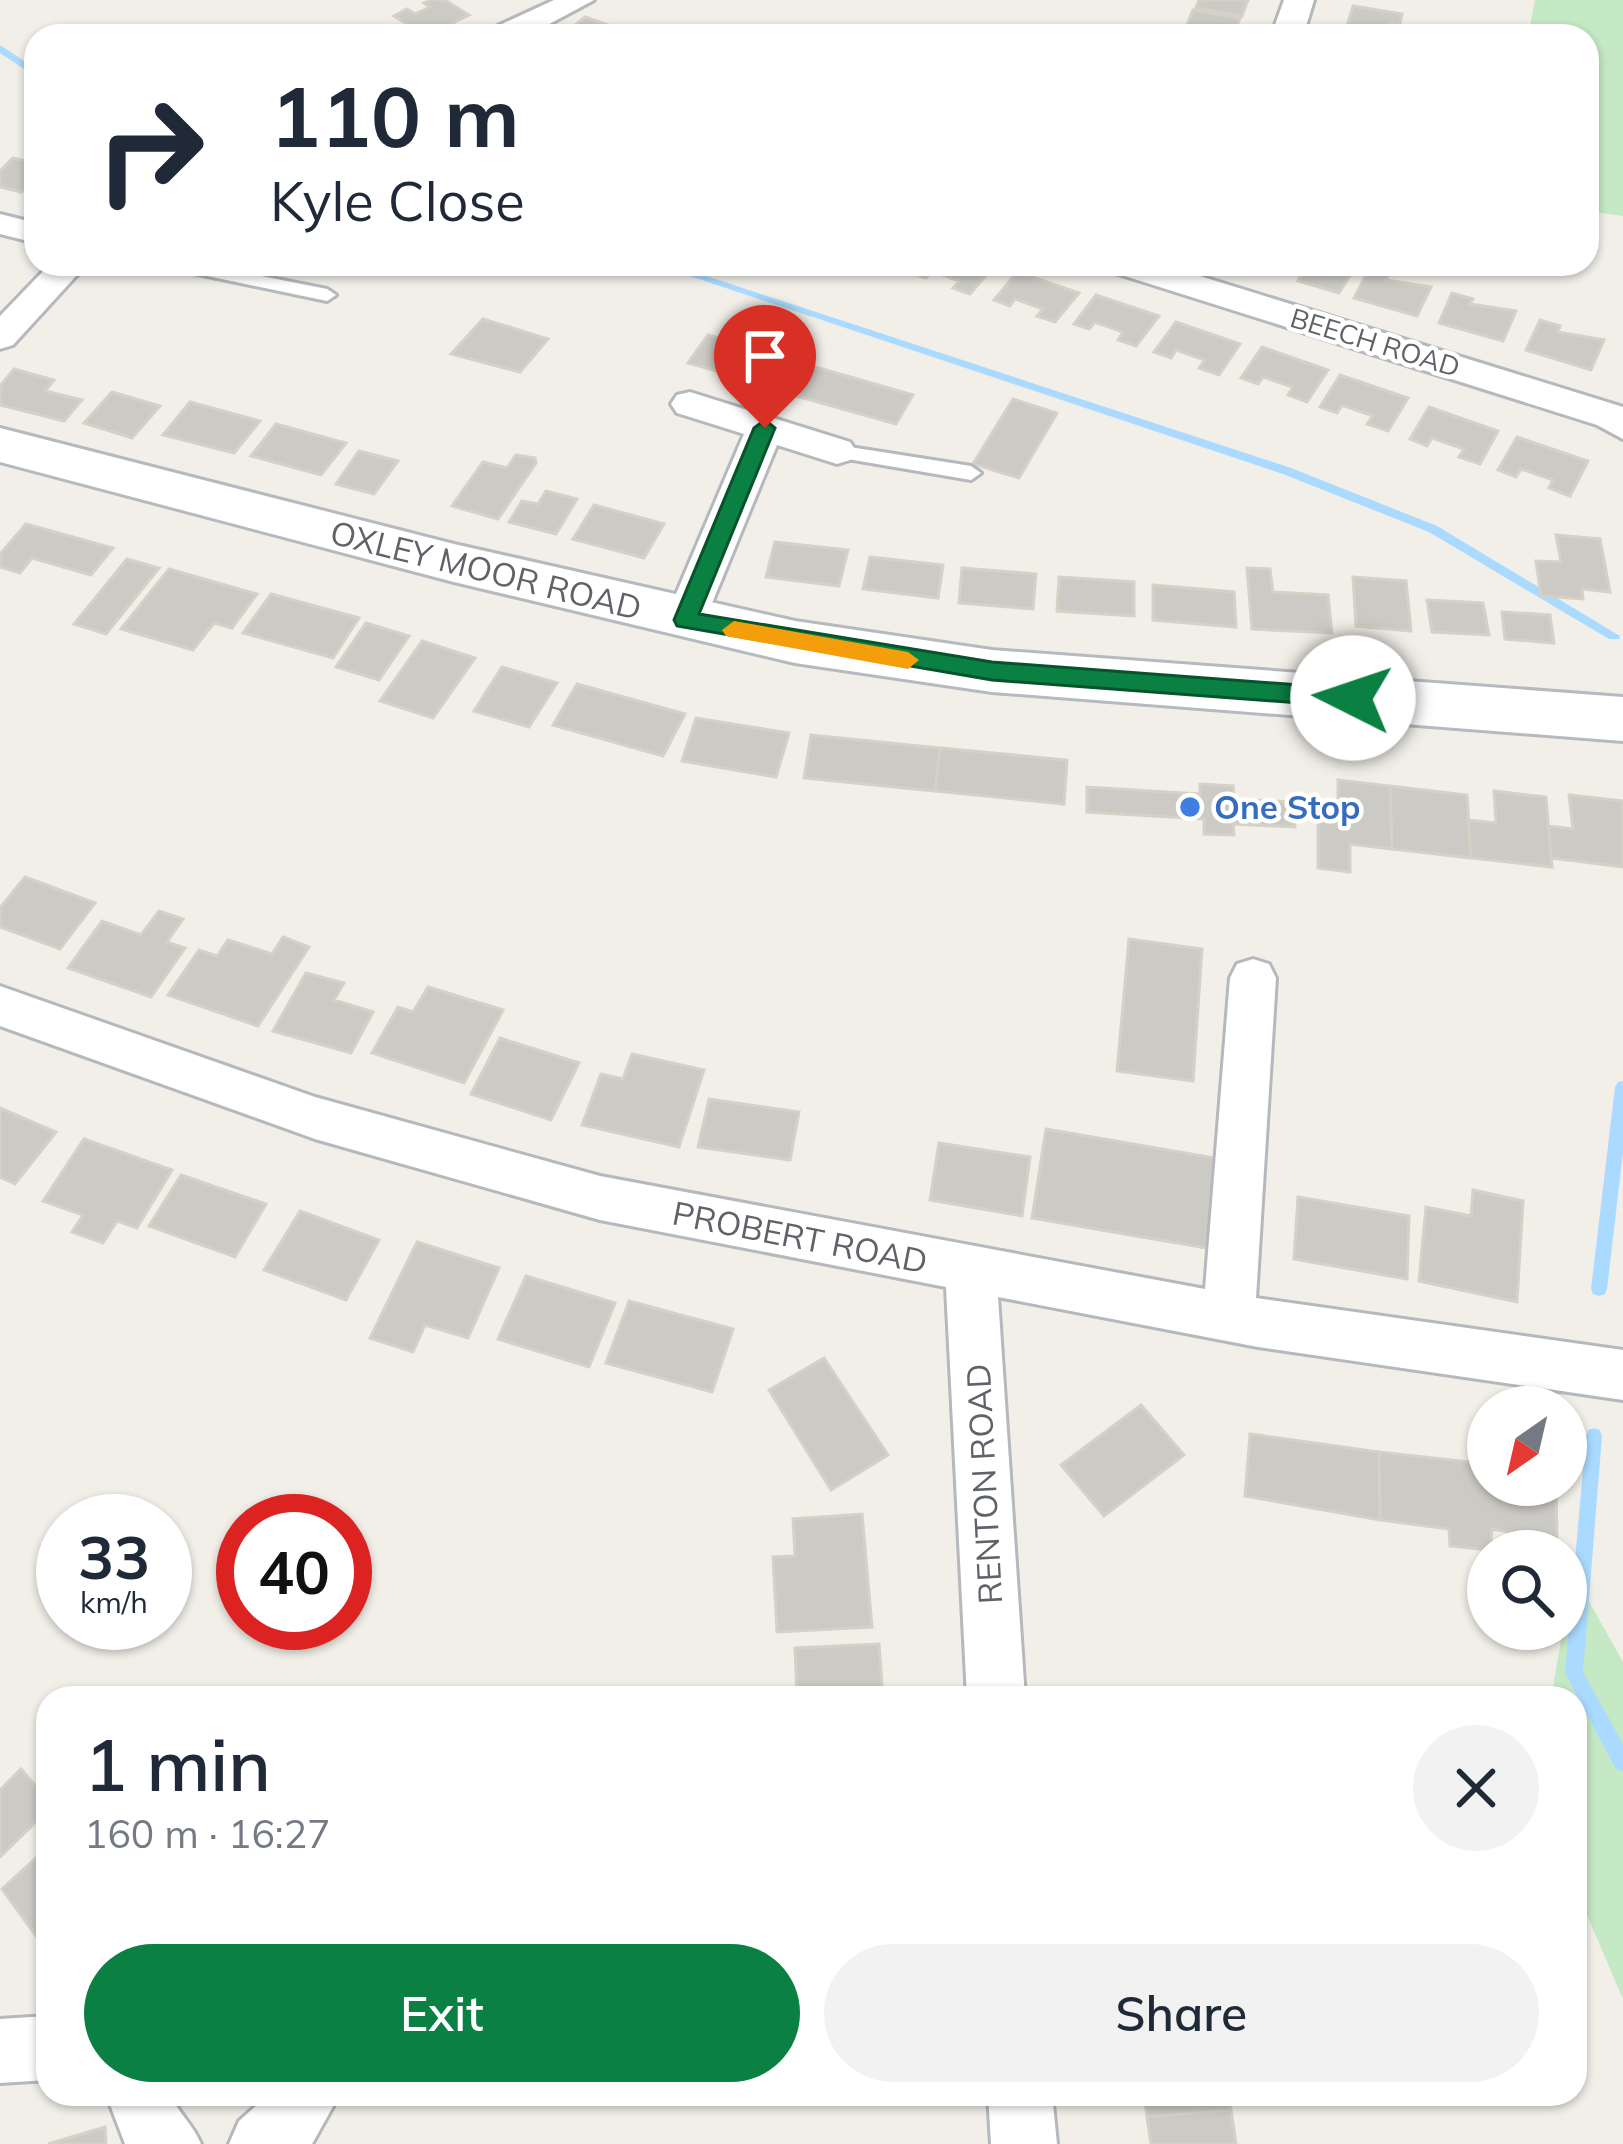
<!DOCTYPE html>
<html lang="en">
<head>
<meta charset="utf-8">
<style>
	:root { --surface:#fff; --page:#f2f2f3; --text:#1f2937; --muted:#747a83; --accent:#0b8043 }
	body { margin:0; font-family:Mulish,sans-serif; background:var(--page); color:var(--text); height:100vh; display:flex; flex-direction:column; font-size:45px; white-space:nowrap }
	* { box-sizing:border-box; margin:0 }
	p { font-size:39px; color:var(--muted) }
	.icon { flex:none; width:66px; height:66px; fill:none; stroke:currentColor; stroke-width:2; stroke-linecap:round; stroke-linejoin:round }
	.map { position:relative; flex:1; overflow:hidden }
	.drawer { position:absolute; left:36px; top:1686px; width:1551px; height:420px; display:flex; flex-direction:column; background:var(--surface); border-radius:36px; box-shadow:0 3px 9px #0004 }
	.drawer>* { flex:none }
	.top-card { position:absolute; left:24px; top:24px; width:1575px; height:252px; border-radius:36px; box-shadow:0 3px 9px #0004; background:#fff; color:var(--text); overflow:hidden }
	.needle { width:78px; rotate:214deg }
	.tools { position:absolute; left:1467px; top:1386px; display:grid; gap:24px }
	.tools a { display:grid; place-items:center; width:120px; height:120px; border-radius:50%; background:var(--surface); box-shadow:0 3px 9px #0004; font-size:60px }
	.speed { position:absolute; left:36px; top:1494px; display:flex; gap:24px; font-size:60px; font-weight:700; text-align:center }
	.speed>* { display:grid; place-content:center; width:156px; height:156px; border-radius:50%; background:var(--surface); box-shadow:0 3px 9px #0004; line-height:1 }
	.speed small { font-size:30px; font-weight:400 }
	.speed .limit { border:18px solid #d22; background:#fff; color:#111 }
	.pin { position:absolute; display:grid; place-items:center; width:102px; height:102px; color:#fff; margin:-123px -51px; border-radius:50% 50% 50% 0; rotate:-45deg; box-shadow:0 0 12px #0007 }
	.pin .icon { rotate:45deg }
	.me { position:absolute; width:132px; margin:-66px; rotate:274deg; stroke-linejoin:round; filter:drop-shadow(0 0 9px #0008) }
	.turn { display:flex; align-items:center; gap:42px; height:252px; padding:0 48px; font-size:54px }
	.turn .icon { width:156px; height:156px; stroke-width:2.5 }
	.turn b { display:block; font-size:84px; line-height:102px }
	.round { display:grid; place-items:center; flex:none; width:126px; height:126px; border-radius:63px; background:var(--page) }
	.summary { display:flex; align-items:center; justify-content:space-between; height:204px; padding:0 48px }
	h1 { font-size:72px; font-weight:600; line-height:90px }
	.primary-button { display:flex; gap:24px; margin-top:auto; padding:24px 48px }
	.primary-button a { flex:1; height:138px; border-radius:72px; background:var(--accent); color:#fff; font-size:48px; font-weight:600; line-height:138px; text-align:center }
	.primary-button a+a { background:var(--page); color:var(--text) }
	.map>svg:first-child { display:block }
	.green { fill:#c5e8c5 }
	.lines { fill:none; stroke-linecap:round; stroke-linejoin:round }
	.stream { fill:#aadaff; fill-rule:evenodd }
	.building { fill:#cccac5; stroke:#d6d1c6; stroke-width:3 }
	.lane-casing { stroke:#b5b8bc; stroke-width:6 }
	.street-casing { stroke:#b5b8bc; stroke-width:6 }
	.secondary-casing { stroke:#b6babf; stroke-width:6 }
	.lane { fill:#fff; fill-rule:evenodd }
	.street { fill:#fff; fill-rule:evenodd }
	.secondary { fill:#fff; fill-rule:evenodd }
	.route { fill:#0b8043; stroke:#07532c; stroke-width:3 }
	.slow { fill:#f59e0b }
	.shop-dot { fill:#3f7fe0; stroke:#fff; stroke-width:4.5 }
	.labels { text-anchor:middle; stroke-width:9; stroke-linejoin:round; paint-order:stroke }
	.far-street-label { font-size:27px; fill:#5f6368; stroke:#fff }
	.street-label { font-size:33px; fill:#5f6368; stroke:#fff }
	.shop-label { font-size:33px; font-weight:bold; fill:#366cbe; stroke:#fff; text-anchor:start }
</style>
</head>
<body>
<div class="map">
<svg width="1623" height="2144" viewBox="0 0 1623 2144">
	<rect width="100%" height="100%" fill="#f1efe8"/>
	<!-- green -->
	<path class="green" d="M1535 0H1623V216L1587 211V36H1528Z
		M1573 1573 1623 1662V1999L1575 1887V1698H1551Z"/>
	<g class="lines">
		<!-- stream -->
		<path class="stream" d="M0 45 36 69V77L0 53Z
			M654 264H670L1291 468 1437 526 1620 636 1619 639H1609L1429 532 1283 474Z
			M1623 1081V1152L1607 1289 1605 1294 1599 1296 1593 1294 1591 1289 1615 1087 1618 1082Z
			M1594 1428 1600 1430 1602 1436 1583 1672 1623 1744V1771L1616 1769 1565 1673 1586 1436 1588 1430Z"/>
	</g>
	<!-- building -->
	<path class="building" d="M431 0H445L469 15 426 36 394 16 407 9 415 14 430 7 424 3Z
		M1199 0H1248L1242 16 1196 8Z
		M1353 6 1402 14 1400 23 1390 22 1387 33 1396 36H1344Z
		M1193 10 1240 18 1233 36H1183L1193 35 1196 26 1187 25Z
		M585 17 614 27 604 36H562Z
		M13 158 36 163V176L21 192 0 187V171Z
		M918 264H992L995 265 970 294 953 288 959 281 932 271 926 278 911 273Z
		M1309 264H1354L1356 265 1339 293 1298 281Z
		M1369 269 1389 275 1386 280 1431 287 1417 316 1354 298Z
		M1017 272 1079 293 1055 322 1037 316 1043 309 1015 299 1010 306 994 300Z
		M1452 293 1473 299 1470 304 1516 311 1503 341 1439 323Z
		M1096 295 1159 316 1136 346 1118 340 1123 332 1095 322 1089 329 1074 324Z
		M483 319 548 339 520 372 451 354Z
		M1540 320 1560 326 1558 332 1604 340 1591 370 1526 350Z
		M1176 322 1240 344 1219 375 1199 368 1205 360 1176 350 1171 358 1154 352Z
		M708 335 802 362 783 390 688 363Z
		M1262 347 1328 370 1307 402 1288 395 1293 387 1263 377 1258 384 1241 378Z
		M812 366 913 395 896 424 793 395Z
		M14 369 54 380 45 391 82 400 64 421 0 405V386Z
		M1340 375 1408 398 1388 431 1367 424 1373 416 1342 405 1337 413 1320 407Z
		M112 392 160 406 132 438 84 423Z
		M1013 399 1057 413 1019 478 973 464Z
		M190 402 260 421 234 453 163 435Z
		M1429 407 1498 431 1480 464 1459 457 1464 449 1432 438 1427 446 1410 439Z
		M276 424 346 443 321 475 251 456Z
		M1517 437 1588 461 1570 496 1549 488 1553 480 1521 469 1516 477 1498 470Z
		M359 451 398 461 374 494 336 484Z
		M516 455 535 458 536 463 498 519 452 506 483 462 507 468Z
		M546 491 577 499 556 534 509 522 522 501 538 504Z
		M594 505 664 524 644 558 573 539Z
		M26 524 113 548 91 575 32 558 20 573 0 567V554Z
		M1556 535 1600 539 1610 592 1582 589 1583 599 1541 596 1536 561 1561 562Z
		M775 542 848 550 839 586 766 577Z
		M870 557 943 565 938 598 863 589Z
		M127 559 159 568 106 634 74 624Z
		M962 568 1036 574 1033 609 959 603Z
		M1247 568 1270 569 1273 592 1328 595 1332 633 1252 629Z
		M169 569 257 594 232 628 214 623 193 650 121 629Z
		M1059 577 1134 582V616L1057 611Z
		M1353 577 1406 581 1411 631 1356 626Z
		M1153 585 1234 592 1236 627 1153 620Z
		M271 594 359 618 333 658 243 633Z
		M1427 600 1483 603 1489 635 1432 632Z
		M1502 612 1550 615 1554 643 1505 639Z
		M366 623 409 636 379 680 336 667Z
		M422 641 475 658 433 718 380 701Z
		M502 667 557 683 529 727 474 711Z
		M577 684 685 714 663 756 553 725Z
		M696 718 789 733 776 777 682 761Z
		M811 735 940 748 935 791 804 778Z
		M940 748 1067 760 1064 804 935 791Z
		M1338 780 1390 786 1392 849 1350 844V872L1318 868V809L1338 811Z
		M1200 784 1233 786 1234 799 1292 802 1295 827 1233 824 1234 835 1204 834V819L1087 812V787L1200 794Z
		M1390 786 1467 795 1471 858 1392 849Z
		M1494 791 1546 797 1552 867 1471 858 1468 820 1496 823Z
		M1569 795 1623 801V867L1551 858 1549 826 1573 829Z
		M25 877 95 903 60 949 0 927V908Z
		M159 911 183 919 167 942 185 948 151 997 68 968 102 921 141 935Z
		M283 937 309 947 258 1026 168 995 199 950 217 956 228 940 272 954Z
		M1129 939 1202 949 1193 1081 1117 1071Z
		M306 973 344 983 334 1000 373 1012 351 1053 273 1031Z
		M428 987 503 1010 464 1083 372 1053 398 1007 413 1012Z
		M500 1038 579 1063 551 1120 471 1094Z
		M632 1054 704 1070 679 1147 582 1125 601 1074 623 1079Z
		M709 1099 799 1112 790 1160 698 1147Z
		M0 1108 56 1132 15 1184 0 1177Z
		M1046 1129 1214 1158 1206 1248 1032 1218Z
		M84 1139 172 1170 137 1228 117 1221 103 1243 72 1232 83 1215 43 1201Z
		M939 1143 1030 1157 1022 1216 930 1200Z
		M181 1175 266 1204 235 1257 149 1226Z
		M1473 1190 1523 1201 1517 1302 1419 1281 1426 1207 1471 1216Z
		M1298 1197 1409 1216 1407 1279 1294 1259Z
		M300 1211 379 1240 346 1300 264 1270Z
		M417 1242 499 1268 468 1338 425 1325 413 1352 370 1338Z
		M526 1276 615 1303 589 1367 498 1339Z
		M629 1301 733 1329 712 1392 606 1363Z
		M824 1358 888 1455 831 1490 769 1390Z
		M1141 1405 1184 1455 1104 1516 1061 1465Z
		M1250 1434 1379 1452 1380 1520 1245 1496Z
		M1379 1452 1488 1464V1485H1556L1557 1540 1492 1529 1490 1550 1450 1546 1449 1529 1380 1520Z
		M862 1514 872 1627 777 1632 773 1557 795 1556 793 1519Z
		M879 1644 883 1698H797L795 1648Z
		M21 1769 48 1800V1810L0 1857V1790Z
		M48 1847V1925L36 1936 2 1889Z
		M1144 2094H1228L1231 2110 1147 2117Z
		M1231 2110 1236 2144H1151L1147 2117Z
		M105 2127 106 2144H48Z"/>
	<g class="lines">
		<!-- lane casing -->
		<g class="lane-casing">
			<path id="lane" d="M165 264H201L327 289 336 295 327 301 174 269Z
				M837 445 971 466 981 473 971 480 830 456 828 451Z"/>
		</g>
		<!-- street casing -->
		<g class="street-casing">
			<path id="street" d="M554 0H594L527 36H486L491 29Z
				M1284 0H1314L1303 36H1271Z
				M0 214 36 223V243L0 234Z
				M50 264H87L13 345 0 349V316Z
				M1107 264H1161L1623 407V439L1597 425 1112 272Z
				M690 392 850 442 856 451 850 460 837 464 777 445 705 620 699 630 685 635 671 630 665 620 744 434 677 413 671 404 677 395Z
				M1253 959 1269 964 1276 978 1256 1298 1623 1350V1400L1258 1347 998 1297 1025 1698H967L946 1287 600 1220 315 1139 0 1026V986L315 1097 600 1176 1205 1289 1230 978 1237 964Z
				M48 2016V2080L0 2083V2019Z
				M106 2094H170C178 2113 193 2124 201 2144H125Z
				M269 2094H340L312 2144H229L239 2121Z
				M988 2094H1052L1057 2144H991Z"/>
		</g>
		<!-- secondary casing -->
		<g class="secondary-casing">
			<path id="secondary" d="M0 428 454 544 795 621 992 650 1623 697V741L992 692 795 663 454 582 0 462Z"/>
		</g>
		<!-- lane -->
		<use href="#lane" class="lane"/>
		<!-- street -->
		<use href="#street" class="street"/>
		<!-- secondary -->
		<use href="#secondary" class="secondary"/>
	</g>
	<!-- route -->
	<path class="route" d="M765 420 775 428 699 614 992 662 1353 689 1365 698 1353 707 992 680 677 626 674 620 754 428Z"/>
	<!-- slow -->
	<path class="slow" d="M734 621 908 652 919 660 908 669 726 636 722 630Z"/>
	<!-- markers -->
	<circle class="shop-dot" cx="1190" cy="807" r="12"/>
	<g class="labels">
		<!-- far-street labels -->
		<g class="far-street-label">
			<text transform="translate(1375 343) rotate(17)" y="9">BEECH ROAD</text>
		</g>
		<!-- street labels -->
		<g class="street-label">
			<text transform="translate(486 570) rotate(14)" y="12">OXLEY MOOR ROAD</text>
			<text transform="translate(800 1237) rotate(11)" y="12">PROBERT ROAD</text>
			<text transform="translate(984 1484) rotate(-93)" y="12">RENTON ROAD</text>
		</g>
		<!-- shop labels -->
		<g class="shop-label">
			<text x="1214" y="819">One Stop</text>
		</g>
	</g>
</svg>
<div class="tools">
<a><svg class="needle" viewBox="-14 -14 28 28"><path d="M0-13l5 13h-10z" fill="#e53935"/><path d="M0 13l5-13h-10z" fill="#747a83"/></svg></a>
<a><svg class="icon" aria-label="search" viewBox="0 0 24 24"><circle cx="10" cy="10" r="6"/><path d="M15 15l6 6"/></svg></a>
</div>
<div class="speed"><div>33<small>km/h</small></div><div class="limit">40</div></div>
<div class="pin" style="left:765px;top:428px;background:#d93025"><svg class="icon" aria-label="arrive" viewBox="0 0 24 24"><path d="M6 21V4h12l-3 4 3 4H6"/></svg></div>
<svg class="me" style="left:1353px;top:698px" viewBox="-20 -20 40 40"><circle r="19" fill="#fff"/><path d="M0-13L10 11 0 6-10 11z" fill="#0b8043"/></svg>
<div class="top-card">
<div class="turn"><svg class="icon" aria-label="right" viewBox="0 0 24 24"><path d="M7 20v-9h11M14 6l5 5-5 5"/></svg><div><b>110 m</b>Kyle Close</div></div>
</div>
<section class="drawer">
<div class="summary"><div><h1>1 min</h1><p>160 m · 16:27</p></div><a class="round"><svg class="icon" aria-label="close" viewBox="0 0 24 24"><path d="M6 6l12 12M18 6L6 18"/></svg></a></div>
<div class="primary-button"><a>Exit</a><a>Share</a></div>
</section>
</div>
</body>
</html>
